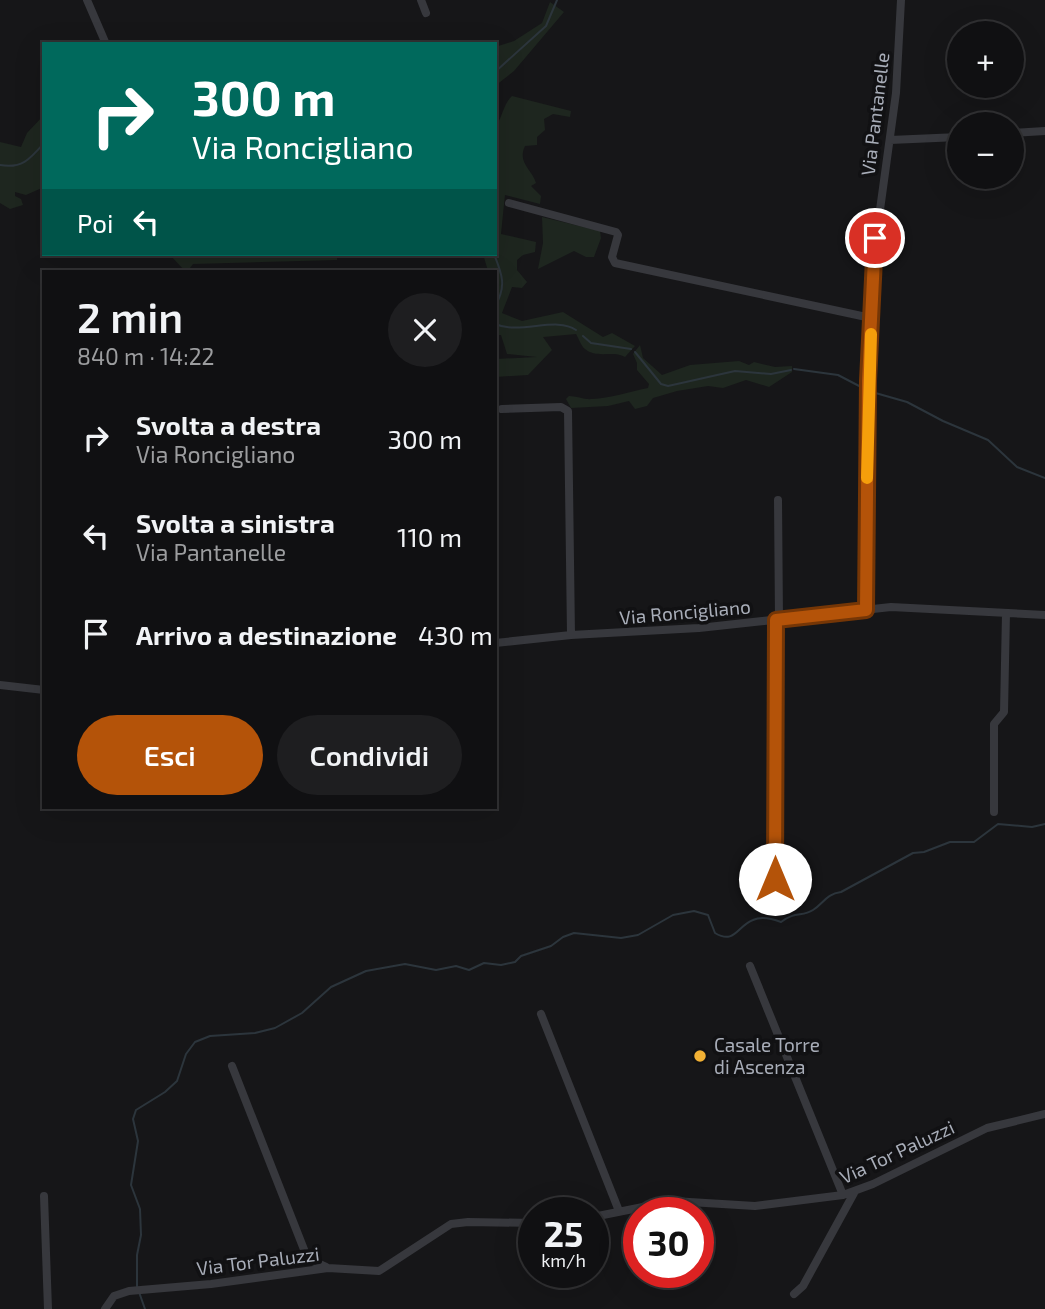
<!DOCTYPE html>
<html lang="it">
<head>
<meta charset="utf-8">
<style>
	:root { --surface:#101012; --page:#1e1e20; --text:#f1f3f6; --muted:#9c9d9f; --line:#303032; --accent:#b45309 }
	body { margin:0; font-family:"Exo 2",sans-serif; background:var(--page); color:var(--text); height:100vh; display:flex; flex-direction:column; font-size:26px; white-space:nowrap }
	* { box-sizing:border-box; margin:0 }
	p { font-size:23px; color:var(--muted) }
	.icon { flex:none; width:38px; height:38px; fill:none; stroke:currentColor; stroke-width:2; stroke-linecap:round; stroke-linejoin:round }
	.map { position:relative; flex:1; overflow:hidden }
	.panel { position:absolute; left:42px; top:270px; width:455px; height:539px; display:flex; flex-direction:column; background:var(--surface); border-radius:0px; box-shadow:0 7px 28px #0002,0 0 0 2px var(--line) }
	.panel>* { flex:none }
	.top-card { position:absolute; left:42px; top:42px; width:455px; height:214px; border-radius:0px; box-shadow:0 7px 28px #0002,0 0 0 2px var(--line); background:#00695c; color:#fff; overflow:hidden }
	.tools { position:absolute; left:947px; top:21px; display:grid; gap:14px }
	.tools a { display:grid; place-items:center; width:77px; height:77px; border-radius:50%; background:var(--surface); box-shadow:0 7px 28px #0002,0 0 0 2px var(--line); font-size:35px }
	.speed { position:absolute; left:518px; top:1197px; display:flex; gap:14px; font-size:35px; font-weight:700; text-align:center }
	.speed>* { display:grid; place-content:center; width:91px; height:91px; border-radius:50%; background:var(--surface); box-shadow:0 7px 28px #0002,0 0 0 2px var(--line); line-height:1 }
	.speed small { font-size:18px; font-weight:400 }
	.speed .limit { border:10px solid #d22; background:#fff; color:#111 }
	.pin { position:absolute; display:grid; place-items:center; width:60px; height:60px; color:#fff; margin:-30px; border:4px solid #fff; border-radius:50%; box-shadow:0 2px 7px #0007 }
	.me { position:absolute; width:77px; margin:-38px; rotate:0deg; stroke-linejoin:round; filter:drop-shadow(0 0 5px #0008) }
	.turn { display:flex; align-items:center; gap:24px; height:147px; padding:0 35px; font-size:32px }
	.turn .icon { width:91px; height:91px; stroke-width:2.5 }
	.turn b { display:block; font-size:49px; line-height:60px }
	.then { display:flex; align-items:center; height:66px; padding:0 35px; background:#0003; gap:14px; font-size:26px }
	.round { display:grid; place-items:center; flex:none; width:74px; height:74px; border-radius:37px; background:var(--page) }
	.head { display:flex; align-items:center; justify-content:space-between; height:119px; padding:0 35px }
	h1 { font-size:42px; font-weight:600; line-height:52px }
	.cta { display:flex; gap:14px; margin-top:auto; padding:14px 35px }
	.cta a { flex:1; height:80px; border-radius:42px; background:var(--accent); color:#fff; font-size:28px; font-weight:600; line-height:80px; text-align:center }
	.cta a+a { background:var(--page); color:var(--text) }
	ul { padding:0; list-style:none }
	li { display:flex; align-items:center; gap:21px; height:98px; padding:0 35px }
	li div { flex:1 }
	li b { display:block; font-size:26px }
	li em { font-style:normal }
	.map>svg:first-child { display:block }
	.green { fill:#1e261f }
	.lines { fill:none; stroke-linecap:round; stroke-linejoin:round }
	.stream { stroke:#2c353c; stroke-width:2 }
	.minor { stroke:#37383d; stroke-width:8 }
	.route-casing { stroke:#753606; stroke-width:18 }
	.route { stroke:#b45309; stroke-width:12 }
	.slow { stroke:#f59e0b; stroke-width:12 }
	.poi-dot { fill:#f2b134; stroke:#111113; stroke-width:2.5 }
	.labels { text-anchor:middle; stroke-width:7; stroke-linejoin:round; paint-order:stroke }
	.street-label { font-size:19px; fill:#a8adb8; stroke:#111113 }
	.poi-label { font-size:19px; fill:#a8adb8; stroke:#111113; text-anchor:start }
</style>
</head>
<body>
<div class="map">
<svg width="1045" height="1309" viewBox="0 0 1045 1309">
	<rect width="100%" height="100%" fill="#161618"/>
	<!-- green -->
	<path class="green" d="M550 2 564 12 514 71 495 86V47L514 41 542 23Z
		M512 96 571 111 570 117 553 114 544 119 545 130 537 137V145L525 146C517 163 532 169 536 183L531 186 541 196 540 204 505 195 501 234 536 242 535 252 523 255 517 260V270L527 282 522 288 512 287 502 313 522 321 563 312 603 337 612 333 635 346 625 357C613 350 597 359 585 349 581 346 579 339 576 334L543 337 552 350 528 375 495 377V359L537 357 507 354 501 335H495V288L499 286 495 281V271H488L483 254H495V127C503 117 503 104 512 96Z
		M44 115V187L26 195 15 192V196L21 199 23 205 10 209 0 203V142L21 147 27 133Z
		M542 217 600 231 601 238 594 257H586L574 251 538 269 543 243Z
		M169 254H337V260L193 264 190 268 192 271H185Z
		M640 345 643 358 662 375 690 365 739 361 749 365 754 362 775 367 792 366V372L769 387 746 380 723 388 708 386 677 391 653 398 647 406 635 409 629 401 608 406 571 408 566 399 569 396C576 396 586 400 592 399 610 398 629 392 648 388L649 384 637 370V363L633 354Z"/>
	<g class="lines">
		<!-- stream -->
		<path class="stream" d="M495 72 546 26 557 0
			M0 165C22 169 30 159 44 143
			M494 254C502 274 507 286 495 306
			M495 324C521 335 556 316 576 330
			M583 336 591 343 631 349
			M635 352 661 384 668 386 735 371 771 374 791 370
			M794 369 838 375 863 388
			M872 392 907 402 943 421 988 440 1017 467 1045 478
			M137 1287V1255L141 1235 140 1209 131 1185 138 1141 133 1119 136 1110 165 1092 177 1081 186 1054 195 1042 210 1036 255 1033 275 1028 302 1013 331 987 366 971 405 964 436 970 456 966 469 970 484 963 501 965 515 962 521 956 551 946 563 937 574 933 621 938 638 935 673 915 694 911 708 915 715 933C735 945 737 926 753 920 762 916 773 919 781 922 795 911 802 917 813 910 824 903 826 894 841 892L913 853 924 852 950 842H974L998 824 1032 827 1045 824
			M139 1292 145 1309"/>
		<!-- minor -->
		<path class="minor" d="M87 0 106 44
			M421 0 426 13
			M1012 133 1045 131
			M890 140 959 137
			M509 203 616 232 618 235 612 257 615 263 871 318
			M502 409 561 407 568 411 571 635
			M778 500 779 619
			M866 609 867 413 872 268 896 93 901 0
			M495 643 571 635 699 628 891 607 1045 615
			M0 685 44 690
			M994 812V724L1004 712 1006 613
			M775 879 776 620
			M750 966 843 1195
			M541 1014 619 1211
			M232 1066 305 1252 313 1261 326 1267
			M44 1196 48 1309
			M593 1217 673 1201 755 1206 843 1195 873 1184 987 1128 1045 1114
			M794 1294 803 1286 854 1193
			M105 1309 114 1296 129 1291 211 1284 328 1268 379 1271 451 1224 468 1222 534 1223"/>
	</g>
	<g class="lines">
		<!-- route casing -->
		<g class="route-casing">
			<path id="route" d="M775 879 776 620 866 610 868 381 875 238"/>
		</g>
		<!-- route -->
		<use href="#route" class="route"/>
		<!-- slow -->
		<path class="slow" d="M867 478 871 334"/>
	</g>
	<!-- markers -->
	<circle class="poi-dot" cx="700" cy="1056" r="7"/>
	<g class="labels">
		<!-- street labels -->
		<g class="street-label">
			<text transform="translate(875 114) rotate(-83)" y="7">Via Pantanelle</text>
			<text transform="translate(685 612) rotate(-5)" y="7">Via Roncigliano</text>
			<text transform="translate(897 1152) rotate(-25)" y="7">Via Tor Paluzzi</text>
			<text transform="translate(258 1261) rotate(-7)" y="7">Via Tor Paluzzi</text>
		</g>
		<!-- poi labels -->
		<g class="poi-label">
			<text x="714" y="1052">Casale Torre<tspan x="714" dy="22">di Ascenza</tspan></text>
		</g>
	</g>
</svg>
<div class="tools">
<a>+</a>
<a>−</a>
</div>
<div class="speed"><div>25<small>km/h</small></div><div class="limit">30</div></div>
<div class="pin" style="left:875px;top:238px;background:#d93025"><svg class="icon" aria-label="arrive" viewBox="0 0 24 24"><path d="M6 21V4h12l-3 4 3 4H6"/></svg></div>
<svg class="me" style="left:775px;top:879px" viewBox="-20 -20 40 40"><circle r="19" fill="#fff"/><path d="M0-13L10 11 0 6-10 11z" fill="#b45309"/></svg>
<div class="top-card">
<div class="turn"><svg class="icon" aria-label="right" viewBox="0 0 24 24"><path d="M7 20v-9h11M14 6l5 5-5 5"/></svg><div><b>300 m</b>Via Roncigliano</div></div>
<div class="then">Poi<svg class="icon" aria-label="left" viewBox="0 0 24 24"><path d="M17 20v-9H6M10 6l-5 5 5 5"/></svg></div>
</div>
<section class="panel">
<div class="head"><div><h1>2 min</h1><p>840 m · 14:22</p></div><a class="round"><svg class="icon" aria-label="close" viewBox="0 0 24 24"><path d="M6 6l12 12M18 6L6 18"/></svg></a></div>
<ul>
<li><svg class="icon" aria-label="right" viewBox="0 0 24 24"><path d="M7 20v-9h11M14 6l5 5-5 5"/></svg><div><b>Svolta a destra</b><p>Via Roncigliano</p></div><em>300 m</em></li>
<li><svg class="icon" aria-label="left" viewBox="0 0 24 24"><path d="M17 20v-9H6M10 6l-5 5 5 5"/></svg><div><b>Svolta a sinistra</b><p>Via Pantanelle</p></div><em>110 m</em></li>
<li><svg class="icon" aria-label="arrive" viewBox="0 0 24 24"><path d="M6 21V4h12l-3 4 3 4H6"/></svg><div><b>Arrivo a destinazione</b></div><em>430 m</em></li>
</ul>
<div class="cta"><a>Esci</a><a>Condividi</a></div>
</section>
</div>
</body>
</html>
